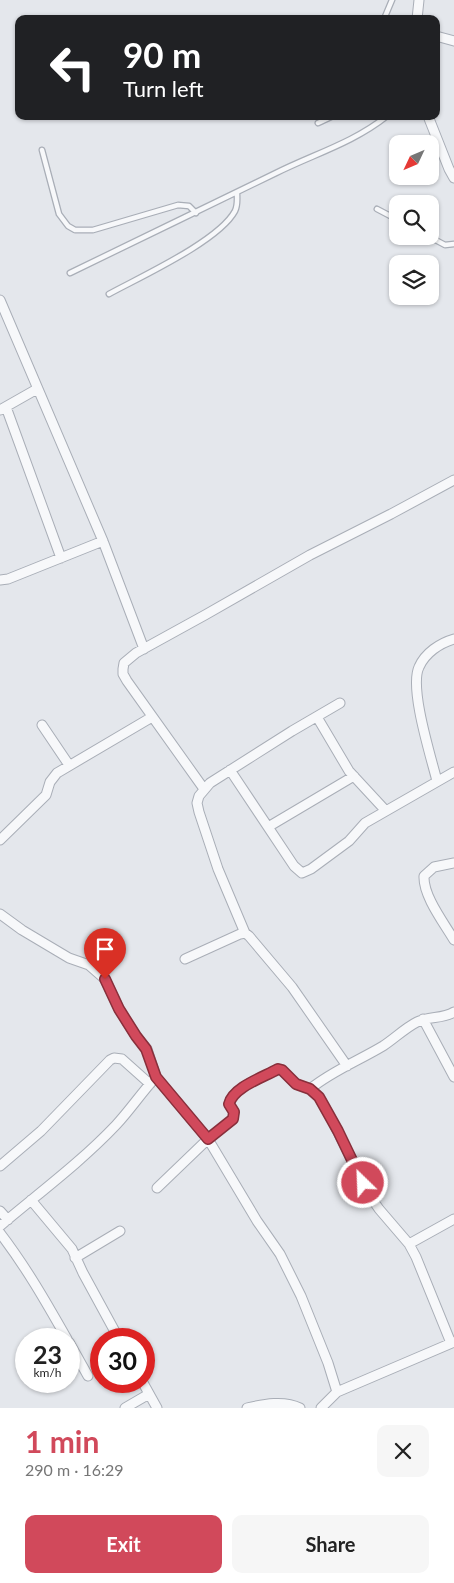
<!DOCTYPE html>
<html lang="en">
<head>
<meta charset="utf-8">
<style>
	:root { --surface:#fff; --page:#f6f6f6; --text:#222; --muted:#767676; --accent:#d1495b }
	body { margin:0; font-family:Lato,sans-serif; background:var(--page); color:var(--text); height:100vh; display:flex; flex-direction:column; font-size:19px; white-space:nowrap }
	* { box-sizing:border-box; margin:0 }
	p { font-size:16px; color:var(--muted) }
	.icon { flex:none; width:28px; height:28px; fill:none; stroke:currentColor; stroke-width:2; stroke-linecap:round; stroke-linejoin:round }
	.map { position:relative; height:1408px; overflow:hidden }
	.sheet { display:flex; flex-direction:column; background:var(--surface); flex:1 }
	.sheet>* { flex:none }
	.banner { position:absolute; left:15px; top:15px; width:425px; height:105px; border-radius:10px; box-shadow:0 1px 4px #0004; background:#202124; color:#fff; overflow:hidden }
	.needle { width:32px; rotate:226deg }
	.tools { position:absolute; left:389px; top:135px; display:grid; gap:10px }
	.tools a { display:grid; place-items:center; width:50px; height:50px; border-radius:10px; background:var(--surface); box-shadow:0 1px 4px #0004; font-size:25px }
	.speed { position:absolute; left:15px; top:1328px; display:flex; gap:10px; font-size:25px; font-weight:700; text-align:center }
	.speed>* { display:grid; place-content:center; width:65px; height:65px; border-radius:50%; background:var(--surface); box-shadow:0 1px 4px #0004; line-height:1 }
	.speed small { font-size:12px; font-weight:400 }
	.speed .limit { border:8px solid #d22; background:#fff; color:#111 }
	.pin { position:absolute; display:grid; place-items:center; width:42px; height:42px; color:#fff; margin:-51px -21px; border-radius:50% 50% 50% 0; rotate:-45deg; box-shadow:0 0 5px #0007 }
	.pin .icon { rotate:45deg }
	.me { position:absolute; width:55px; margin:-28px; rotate:336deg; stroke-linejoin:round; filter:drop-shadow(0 0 4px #0008) }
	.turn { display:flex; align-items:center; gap:18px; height:105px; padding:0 25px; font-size:22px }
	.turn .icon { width:65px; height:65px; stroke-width:2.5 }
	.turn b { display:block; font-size:35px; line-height:42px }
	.round { display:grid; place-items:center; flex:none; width:52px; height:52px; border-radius:10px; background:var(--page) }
	.summary { display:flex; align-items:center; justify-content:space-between; height:85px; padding:0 25px }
	h1 { font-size:30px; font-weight:700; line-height:38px; color:var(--accent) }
	.primary-button { display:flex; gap:10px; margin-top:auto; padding:10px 25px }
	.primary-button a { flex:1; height:58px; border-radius:10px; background:var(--accent); color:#fff; font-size:20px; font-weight:700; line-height:58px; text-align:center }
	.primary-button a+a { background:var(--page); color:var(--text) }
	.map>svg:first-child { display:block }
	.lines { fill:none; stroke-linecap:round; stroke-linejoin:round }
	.service-casing { stroke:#a9aeb7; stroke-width:7 }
	.minor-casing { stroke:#a9aeb7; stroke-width:11 }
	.service { stroke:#f7f8fa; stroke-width:4.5 }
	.minor { stroke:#f7f8fa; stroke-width:9 }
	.route-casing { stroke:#882f3b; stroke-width:12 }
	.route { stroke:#d1495b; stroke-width:9 }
</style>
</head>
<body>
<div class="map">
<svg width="454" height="1408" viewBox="0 0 454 1408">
	<rect width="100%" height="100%" fill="#e4e7ec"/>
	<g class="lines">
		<!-- service casing -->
		<g class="service-casing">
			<path id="service" d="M384 19 392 0
				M318 123 333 116
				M42 150 59 214 68 226 75 230H93L178 205 189 206 196 213
				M377 209 398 220
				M428 236 445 245 454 244
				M70 273C139 240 207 206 276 173 314 154 353 143 387 116
				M109 294C140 277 219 241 235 211 238 205 237 199 237 193"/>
		</g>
		<!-- minor casing -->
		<g class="minor-casing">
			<path id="minor" d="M417 19 419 0
				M436 36 454 41
				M428 116 449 169 454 178
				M0 300 103 541 144 649
				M6 407 61 558
				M0 410 37 389
				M0 580 8 579 103 541
				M317 717 349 771 386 811
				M42 725 69 765
				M230 770 294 866 302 873 311 869 349 841 365 823 454 772
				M437 781C431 757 409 688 419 667 425 653 440 643 454 639
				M204 789 127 681 123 674V669L124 663 136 653 205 615 310 555 391 514 454 480
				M268 827 354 776
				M0 840 46 795 50 782 57 773 152 717
				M454 863 434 867 424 876C423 896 444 923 454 940
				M0 914 22 930 69 958 89 965 105 979 119 1009 136 1036 147 1049 156 1077 208 1139 257 1221 280 1254 301 1296 328 1363 337 1392
				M245 933 218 869 199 812 197 803 199 796 210 783 292 731 340 703
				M185 959 240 934 245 933 249 936 292 987 347 1066
				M423 1019 454 1077
				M310 1089C332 1071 358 1061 383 1046 394 1039 405 1028 417 1022 429 1016 443 1019 454 1012
				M0 1166 41 1131 110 1060 114 1058 122 1059 150 1084
				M157 1188 208 1139 233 1119 234 1112 229 1104C233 1087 264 1077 278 1069L282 1070 296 1084 310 1089 319 1097 333 1122 368 1193 379 1209 409 1244 416 1257 451 1343
				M31 1200 72 1249 83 1273 119 1339
				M0 1211 8 1220
				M0 1226C39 1193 81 1162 116 1125 130 1110 142 1092 156 1077
				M0 1233C26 1267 46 1302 67 1339
				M409 1244 454 1219
				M75 1258 120 1231
				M69 1342 88 1376
				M142 1381 157 1408
				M125 1408 149 1394
				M247 1408C264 1404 284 1400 300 1408
				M321 1408 337 1392 454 1342"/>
		</g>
		<!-- service -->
		<use href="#service" class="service"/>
		<!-- minor -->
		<use href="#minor" class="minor"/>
	</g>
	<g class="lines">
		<!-- route casing -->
		<g class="route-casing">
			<path id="route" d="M105 979 119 1009 136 1036 146 1049 156 1077 208 1139 233 1119 234 1112 229 1104C233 1087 264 1077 278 1069L282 1070 296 1084 310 1089 319 1097 338 1131 363 1183"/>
		</g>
		<!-- route -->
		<use href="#route" class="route"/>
	</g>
</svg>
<div class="tools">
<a><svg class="needle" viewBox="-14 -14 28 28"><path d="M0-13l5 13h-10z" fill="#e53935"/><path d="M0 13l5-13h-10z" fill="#767676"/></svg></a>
<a><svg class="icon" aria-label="search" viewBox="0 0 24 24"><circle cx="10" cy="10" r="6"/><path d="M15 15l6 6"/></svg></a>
<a><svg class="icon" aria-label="layers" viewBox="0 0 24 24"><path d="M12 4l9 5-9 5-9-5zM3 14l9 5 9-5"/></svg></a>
</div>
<div class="speed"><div>23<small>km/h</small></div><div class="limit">30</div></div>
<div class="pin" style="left:105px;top:979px;background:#d93025"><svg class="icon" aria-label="arrive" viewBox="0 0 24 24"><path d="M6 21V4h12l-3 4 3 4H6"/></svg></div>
<svg class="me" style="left:363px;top:1183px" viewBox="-20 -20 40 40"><circle r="17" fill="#d1495b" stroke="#fff" stroke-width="3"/><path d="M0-11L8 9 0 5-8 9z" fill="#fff"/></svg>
<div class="banner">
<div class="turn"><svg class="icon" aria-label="left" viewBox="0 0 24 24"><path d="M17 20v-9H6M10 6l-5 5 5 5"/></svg><div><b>90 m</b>Turn left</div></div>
</div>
</div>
<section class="sheet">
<div class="summary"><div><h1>1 min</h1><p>290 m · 16:29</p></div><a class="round"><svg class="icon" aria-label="close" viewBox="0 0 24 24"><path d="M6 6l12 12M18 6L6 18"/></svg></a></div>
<div class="primary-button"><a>Exit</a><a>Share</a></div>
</section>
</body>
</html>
